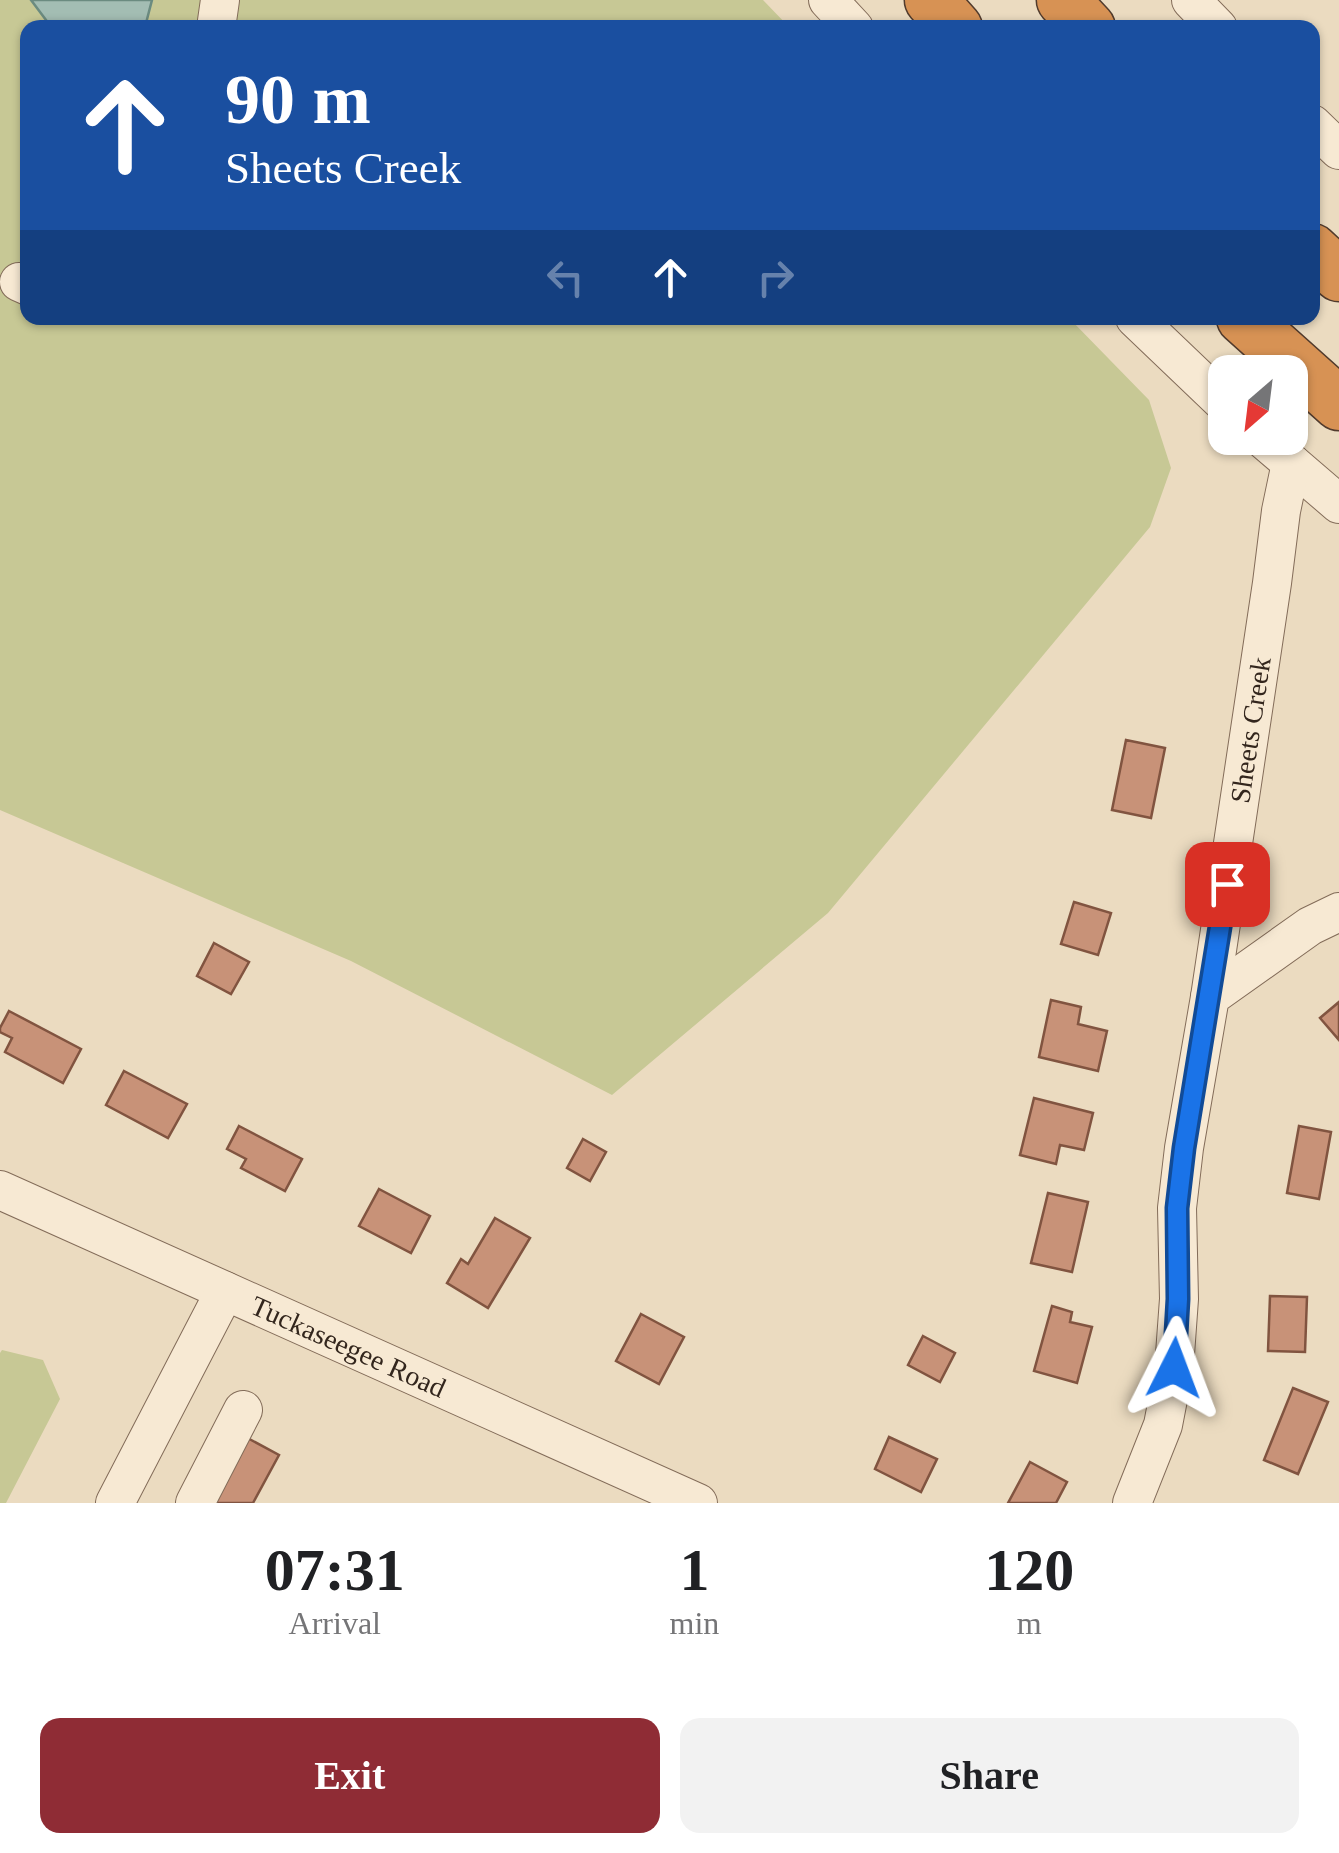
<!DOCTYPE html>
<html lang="en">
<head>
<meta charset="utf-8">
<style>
	:root { --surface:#fff; --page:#f2f2f2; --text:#202124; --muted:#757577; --accent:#8f2c35 }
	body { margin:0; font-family:Georgia,serif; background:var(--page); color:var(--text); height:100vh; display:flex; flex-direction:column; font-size:38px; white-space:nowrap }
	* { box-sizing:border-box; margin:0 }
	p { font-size:32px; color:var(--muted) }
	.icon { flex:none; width:55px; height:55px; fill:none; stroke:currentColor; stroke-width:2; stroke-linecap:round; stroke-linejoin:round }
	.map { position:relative; height:1503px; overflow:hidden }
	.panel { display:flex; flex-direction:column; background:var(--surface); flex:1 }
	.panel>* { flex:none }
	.guide { position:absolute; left:20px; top:20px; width:1300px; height:305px; border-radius:20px; box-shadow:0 2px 8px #0004; background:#1a4fa0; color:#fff; overflow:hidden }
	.needle { width:65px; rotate:208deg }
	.tools { position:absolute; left:1208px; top:355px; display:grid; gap:20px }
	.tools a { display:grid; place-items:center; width:100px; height:100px; border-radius:20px; background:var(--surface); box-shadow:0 2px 8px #0004; font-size:50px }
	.pin { position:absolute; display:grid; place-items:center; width:85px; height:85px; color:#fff; margin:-42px; border-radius:20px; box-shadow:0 5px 15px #0006 }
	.me { position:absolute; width:110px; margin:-55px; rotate:3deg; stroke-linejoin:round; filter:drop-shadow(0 0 8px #0008) }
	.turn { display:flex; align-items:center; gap:35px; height:210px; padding:0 40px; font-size:45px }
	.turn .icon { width:130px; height:130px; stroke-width:2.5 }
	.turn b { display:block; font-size:70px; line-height:85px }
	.lanes { display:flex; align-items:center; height:95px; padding:0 40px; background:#0003; justify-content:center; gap:50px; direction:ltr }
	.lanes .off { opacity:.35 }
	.eta { display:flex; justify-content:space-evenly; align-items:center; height:170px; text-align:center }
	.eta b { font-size:60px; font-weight:800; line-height:70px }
	.cta { display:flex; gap:20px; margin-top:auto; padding:20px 40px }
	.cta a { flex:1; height:115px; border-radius:20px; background:var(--accent); color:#fff; font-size:40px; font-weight:800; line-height:115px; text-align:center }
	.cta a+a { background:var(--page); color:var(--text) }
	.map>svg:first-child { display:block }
	.green { fill:#c7c895 }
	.water { fill:#a3bdb3; stroke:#6b8b80; stroke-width:2.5 }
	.building { fill:#c89278; stroke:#815440; stroke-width:2.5 }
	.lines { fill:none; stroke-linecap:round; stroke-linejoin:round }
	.minor-casing { stroke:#836c59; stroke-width:40 }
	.highway-casing { stroke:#513b2d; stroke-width:55 }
	.minor { stroke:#f7e9d3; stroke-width:38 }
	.highway { stroke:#d79254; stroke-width:52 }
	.route-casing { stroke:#114b97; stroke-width:25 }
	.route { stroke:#1a73e8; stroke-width:18 }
	.labels { text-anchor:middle; stroke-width:9; stroke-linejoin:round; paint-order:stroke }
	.street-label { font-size:28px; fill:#33261d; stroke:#f3e6cf }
</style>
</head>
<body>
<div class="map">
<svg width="1339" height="1503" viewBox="0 0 1339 1503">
	<rect width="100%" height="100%" fill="#ebdbc0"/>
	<!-- green -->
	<path class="green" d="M0 0H763L789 27 28 28V318H1069L1149 400 1171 468 1150 527 828 913 612 1095 351 961 0 810Z
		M2 1350 43 1360 60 1399 6 1503H0V1353Z"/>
	<!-- water -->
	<path class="water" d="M31 0H152L145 27 52 28Z"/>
	<!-- building -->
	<path class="building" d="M1126 740 1165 748 1151 818 1112 810Z
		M1074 902 1111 913 1098 955 1061 944Z
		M214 943 249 962 231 994 197 976Z
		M1051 1000 1081 1007 1078 1024 1107 1031 1098 1071 1039 1057Z
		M1339 1002V1040L1320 1018Z
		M9 1011 81 1049 63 1083 5 1052 12 1038 0 1032V1028Z
		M124 1071 187 1104 168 1138 106 1105Z
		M1034 1098 1093 1113 1084 1150 1060 1145 1056 1164 1020 1155Z
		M239 1126 302 1159 285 1191 241 1168 246 1159 227 1149Z
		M1299 1126 1331 1132 1319 1199 1287 1193Z
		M583 1139 606 1152 590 1181 567 1168Z
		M379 1189 430 1216 411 1253 359 1226Z
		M1048 1193 1088 1202 1072 1272 1031 1263Z
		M495 1218 530 1238 488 1308 447 1283 461 1259 468 1264Z
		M1270 1296 1307 1297 1305 1352 1268 1351Z
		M1052 1306 1072 1312 1070 1322 1092 1327 1077 1383 1034 1371Z
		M641 1314 684 1337 659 1384 616 1361Z
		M923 1336 955 1353 940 1382 908 1365Z
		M1293 1388 1328 1402 1298 1474 1264 1460Z
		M242 1435 279 1455 253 1503H216L208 1499Z
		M889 1437 937 1459 921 1492 875 1469Z
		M1030 1462 1067 1482 1056 1503H1008Z"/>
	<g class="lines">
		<!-- minor casing -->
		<g class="minor-casing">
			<g id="minor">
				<path d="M828 0 854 28"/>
				<path d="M1191 0 1218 28"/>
				<path d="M216 28 220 0"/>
				<path d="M1312 124 1339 150"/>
				<path d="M19 282 28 286"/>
				<path d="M1135 318 1225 404"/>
				<path d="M1262 438 1339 504"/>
				<path id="s1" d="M1210 997 1272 583 1281 511 1291 463"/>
				<path id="s2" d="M0 1190 698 1503"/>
				<path d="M115 1503 225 1291"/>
				<path d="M195 1503 243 1410"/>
				<path d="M1132 1503 1163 1425 1174 1368 1179 1299 1177 1208 1184 1148 1210 997 1310 926 1339 912"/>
			</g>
		</g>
		<!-- highway casing -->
		<g class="highway-casing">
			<path id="highway" d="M931 0 956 28
				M1063 0 1089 28
				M1312 250 1339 275
				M1243 318 1339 404"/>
		</g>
		<!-- minor -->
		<use href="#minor" class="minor"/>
		<!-- highway -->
		<use href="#highway" class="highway"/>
	</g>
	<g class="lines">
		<!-- route casing -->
		<g class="route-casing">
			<path id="route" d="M1174 1368 1178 1299 1177 1208 1184 1148 1227 884"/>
		</g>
		<!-- route -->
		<use href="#route" class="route"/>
	</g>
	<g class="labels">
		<!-- street labels -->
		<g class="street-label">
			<text dy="10" stroke="none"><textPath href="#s1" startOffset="270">Sheets Creek</textPath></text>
			<text dy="10" stroke="none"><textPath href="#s2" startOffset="382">Tuckaseegee Road</textPath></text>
		</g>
	</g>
</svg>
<div class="tools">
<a><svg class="needle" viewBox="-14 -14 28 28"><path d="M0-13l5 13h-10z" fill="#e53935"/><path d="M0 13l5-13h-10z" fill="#757577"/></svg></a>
</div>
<div class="pin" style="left:1227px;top:884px;background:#d93025"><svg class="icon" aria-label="arrive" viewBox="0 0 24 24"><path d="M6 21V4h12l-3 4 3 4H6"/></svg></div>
<svg class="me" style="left:1174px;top:1368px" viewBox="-20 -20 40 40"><path d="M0-17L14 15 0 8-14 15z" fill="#1a73e8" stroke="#fff" stroke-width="4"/></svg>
<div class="guide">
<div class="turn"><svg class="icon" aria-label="ahead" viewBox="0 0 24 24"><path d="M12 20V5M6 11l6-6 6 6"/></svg><div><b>90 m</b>Sheets Creek</div></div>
<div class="lanes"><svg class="icon off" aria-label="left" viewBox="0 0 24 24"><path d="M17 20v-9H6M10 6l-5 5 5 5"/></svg><svg class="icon" aria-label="ahead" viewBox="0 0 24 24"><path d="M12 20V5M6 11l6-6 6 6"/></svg><svg class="icon off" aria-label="right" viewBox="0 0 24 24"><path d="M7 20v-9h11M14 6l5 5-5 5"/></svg></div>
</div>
</div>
<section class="panel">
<div class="eta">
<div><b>07:31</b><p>Arrival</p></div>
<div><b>1</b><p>min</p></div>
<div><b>120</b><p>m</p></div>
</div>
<div class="cta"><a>Exit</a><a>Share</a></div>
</section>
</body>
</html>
